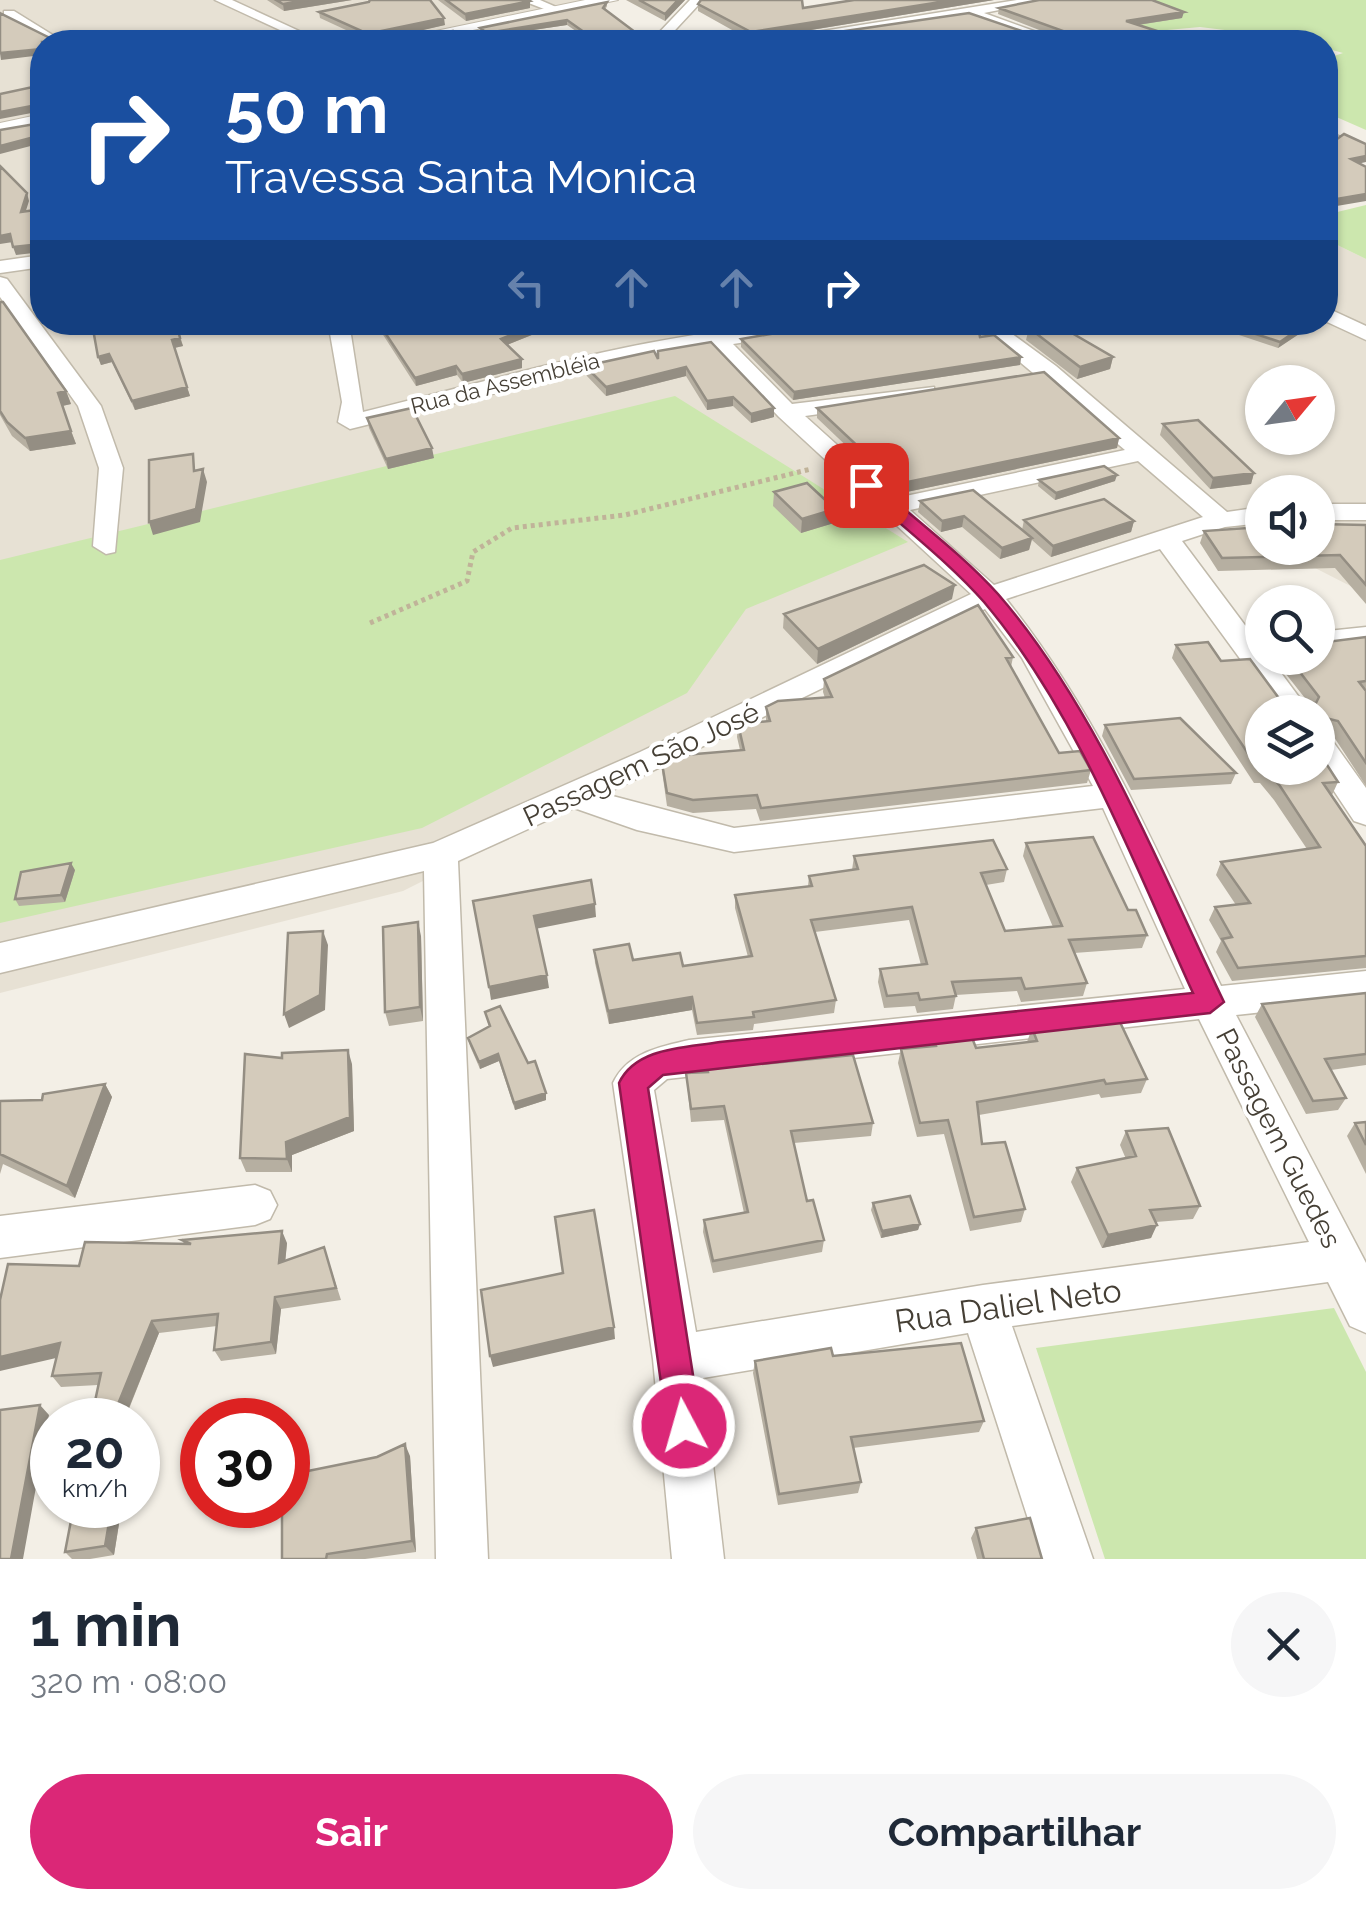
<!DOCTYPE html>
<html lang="pt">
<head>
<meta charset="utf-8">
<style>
	:root { --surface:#fff; --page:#f6f6f7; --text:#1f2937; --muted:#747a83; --accent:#db2777 }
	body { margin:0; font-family:Raleway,sans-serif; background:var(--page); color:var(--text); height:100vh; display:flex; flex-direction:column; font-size:38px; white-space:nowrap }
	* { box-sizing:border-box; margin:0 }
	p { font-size:32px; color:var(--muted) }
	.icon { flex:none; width:55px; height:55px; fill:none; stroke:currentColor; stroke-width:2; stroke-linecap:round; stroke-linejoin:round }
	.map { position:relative; height:1559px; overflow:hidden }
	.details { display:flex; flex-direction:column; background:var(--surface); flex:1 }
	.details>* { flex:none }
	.hud { position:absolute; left:30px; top:30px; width:1308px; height:305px; border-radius:40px; box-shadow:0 2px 8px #0004; background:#1a4fa0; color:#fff; overflow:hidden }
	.needle { width:65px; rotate:61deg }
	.fabs { position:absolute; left:1245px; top:365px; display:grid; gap:20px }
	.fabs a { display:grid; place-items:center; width:90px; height:90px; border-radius:50%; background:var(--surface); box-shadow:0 2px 8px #0004; font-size:50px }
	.speed { position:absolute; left:30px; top:1398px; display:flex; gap:20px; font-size:50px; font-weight:700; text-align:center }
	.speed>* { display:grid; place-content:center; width:130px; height:130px; border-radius:50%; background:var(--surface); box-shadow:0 2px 8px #0004; line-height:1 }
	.speed small { font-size:25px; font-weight:400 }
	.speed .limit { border:15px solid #d22; background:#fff; color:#111 }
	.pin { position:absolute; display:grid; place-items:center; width:85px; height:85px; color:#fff; margin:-42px; border-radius:20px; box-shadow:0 5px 15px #0006 }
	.me { position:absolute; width:110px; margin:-55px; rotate:354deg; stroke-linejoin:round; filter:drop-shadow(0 0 8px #0008) }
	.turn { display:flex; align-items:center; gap:35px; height:210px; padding:0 30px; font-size:45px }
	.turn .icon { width:130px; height:130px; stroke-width:2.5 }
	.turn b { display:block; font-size:70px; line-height:85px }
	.lanes { display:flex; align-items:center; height:95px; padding:0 30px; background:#0003; justify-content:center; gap:50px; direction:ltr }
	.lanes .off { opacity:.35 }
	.round { display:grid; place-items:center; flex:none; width:105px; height:105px; border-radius:52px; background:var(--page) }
	.headline { display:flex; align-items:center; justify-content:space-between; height:170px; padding:0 30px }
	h1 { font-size:60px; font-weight:700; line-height:75px }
	.button { display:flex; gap:20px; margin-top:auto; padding:20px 30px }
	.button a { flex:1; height:115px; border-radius:60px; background:var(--accent); color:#fff; font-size:40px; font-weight:700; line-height:115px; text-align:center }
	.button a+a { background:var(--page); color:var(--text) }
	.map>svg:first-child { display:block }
	.residential { fill:#e7e1d4; fill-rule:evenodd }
	.green { fill:#cce7ae }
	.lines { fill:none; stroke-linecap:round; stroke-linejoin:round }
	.minor-casing { stroke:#c1baab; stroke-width:3 }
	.tertiary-casing { stroke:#c1baab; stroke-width:2 }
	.path { stroke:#c0b399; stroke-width:5; stroke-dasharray:4 4; stroke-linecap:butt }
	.minor { fill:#fff; fill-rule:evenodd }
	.tertiary { fill:#fff; fill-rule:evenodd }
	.wall { fill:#b6afa1 }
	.shaded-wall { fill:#948e83 }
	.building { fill:#d4cbbb; stroke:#948e83; stroke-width:2.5; fill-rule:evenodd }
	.route { fill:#db2777; stroke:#8e194d; stroke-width:2.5 }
	.labels { text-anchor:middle; stroke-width:8; stroke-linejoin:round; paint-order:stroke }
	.far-street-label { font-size:22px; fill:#453f35; stroke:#fff }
	.street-label { font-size:28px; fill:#453f35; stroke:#fff }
	.near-street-label { font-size:32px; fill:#453f35; stroke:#fff }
</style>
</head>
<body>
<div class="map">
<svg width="1366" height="1559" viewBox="0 0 1366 1559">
	<rect width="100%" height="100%" fill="#f3efe6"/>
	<!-- residential -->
	<path class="residential" d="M0 0H619L382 42H42V322H1325V239L1366 259V594L1276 548H1318V492H1262V541L1221 520 989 596 403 891 0 993ZM1262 382H1318V438H1262Z"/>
	<!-- green -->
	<path class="green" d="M1124 0H1366V130L1325 112V59L1343 53 1325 48V42L1200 27 1080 38 1038 30Z
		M1366 205V259L1325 239V215Z
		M675 396 908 542 746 609 687 693 422 828 0 923V560Z
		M1334 1308 1366 1372V1559H1105L1036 1348Z"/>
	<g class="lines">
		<!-- minor casing -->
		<g class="minor-casing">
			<path id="minor" d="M215 0H232L323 42H306Z
				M521 0H540L563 10 557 14Z
				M690 0H703L664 42H650Z
				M1017 0H1049L984 13 1064 42H1045L969 15 785 42H754Z
				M4 11H14L64 42H48L4 17Z
				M1325 130 1341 137 1325 149Z
				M42 255V267L0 273V261Z
				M0 277 7 279 101 406 123 468 115 552 106 554 93 546 99 468 78 406 0 297Z
				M1325 307 1366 326V340L1325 321Z
				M328 322H349L363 412C522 373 683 322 847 322L837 328 733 344 792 404 934 387V397L926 399 805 416 896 498 1125 450 972 322H996L1056 366 1227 512 1262 507V523L1225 527 1182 541 1262 648V658H1270L1310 712H1279L1160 549 1006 599C1099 715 1158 853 1221 986L1366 971V1001L1236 1015 1366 1263V1333L1350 1326 1328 1282 1012 1326 1093 1559H1041L968 1333 703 1378 724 1559H672L653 1359 613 1083C627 1053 659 1047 689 1040L1185 989 1103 808 734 852 637 830 574 808 458 861 488 1559H436L424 871 0 973V943L433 843 640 752 971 594 779 417 712 347 630 360 350 429 338 422 342 402ZM1138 461 1203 517 994 585 910 510ZM985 609 1022 658 1093 786 734 828 605 794ZM1199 1019 1309 1242 983 1285 696 1332 654 1090 667 1079Z
				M1318 504H1366V520H1318Z
				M1366 627V645L1318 650V632Z
				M1318 733 1329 736 1366 788V825L1354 821 1318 767Z
				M255 1185 270 1191 277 1205 270 1219 255 1225 0 1258V1216Z"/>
		</g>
		<!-- tertiary casing -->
		<g class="tertiary-casing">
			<path id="tertiary" d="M585 0H618L415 42H383Z
				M42 114V126L0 135V123Z"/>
		</g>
		<!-- path -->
		<path class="path" d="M370 623 467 581 473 552 512 528 625 515 811 469"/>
		<!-- minor -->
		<use href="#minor" class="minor"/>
		<!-- tertiary -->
		<use href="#tertiary" class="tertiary"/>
	</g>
	<!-- wall -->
	<path class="wall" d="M267 0H352L284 11Z
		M368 0H430L445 25 385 38 457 42H372L320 18 319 12 369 1Z
		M438 0H528L530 1V8L466 21Z
		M626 0H685L665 21Z
		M854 0H994L750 40 698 11V4L803 8Z
		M607 2V6L605 10 639 35V40L635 42H592L567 25 487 37 481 32 480 28Z
		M999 8 1182 18 1138 25 1191 42H783V40H1065L998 14Z
		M0 302 66 391 71 404 62 406 76 444 30 451 12 436 0 415Z
		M105 322H176L183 346 174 348 190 396 135 410 112 362 101 365 98 357 110 327Z
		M377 322H564L507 345 522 359V368L463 383 457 375 416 386 378 327Z
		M1317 322 1278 348 1239 335 1241 329Z
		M1029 328 1113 357 1110 369 1077 379 1026 340Z
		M980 337 1021 357 1020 365 793 400 741 347V339Z
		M658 351 774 417 751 423 733 406 707 410 686 376 606 396 586 375 585 366 658 359Z
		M817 408 1119 438 1117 448 897 494 817 418Z
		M367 418 434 458 388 469 369 428Z
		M1163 424 1254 473 1251 484 1210 489 1160 435Z
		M1039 480 1115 481 1055 500 1038 486Z
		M774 492 834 523 801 533 773 506Z
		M920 501 1022 530 1024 520 1134 521 1131 532 1051 557 1032 540 1029 550 1000 559 962 527 941 532 918 512Z
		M1366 525V604L1335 568 1218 571 1200 543 1204 531Z
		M952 599 817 664 783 628 784 614Z
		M1366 637V786L1332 734 1321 731 1320 754 1338 782 1332 795 1366 846V968L1232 981 1216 952 1221 941 1209 920 1215 907 1236 905 1216 875 1221 862 1307 849 1274 800 1260 783H1254L1172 658 1176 645 1221 661 1281 701 1308 702 1282 669 1285 662 1282 658H1318Z
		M1013 657 1011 667 1059 753 1091 770 1087 783 760 821 756 809 693 813 667 806 662 771 661 757 740 750 737 737 738 724 766 722V707L825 698 823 692 824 679Z
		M1105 725 1236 773 1231 784 1131 790 1102 736Z
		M1026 843 1128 910 1147 935 1142 948 1074 953 1087 983 1083 996 1021 1002 1017 991 956 995 953 1009 917 1013 915 1006 884 1008 878 982 880 969 921 965 909 920 815 932 836 1000 834 1013 754 1024 753 1030 697 1035 692 1010 609 1024 595 963 594 950 633 960 683 966 748 957 735 908V895L808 886 809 876 852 870 854 856 1007 869 1004 882 986 885 1005 931 1053 927 1023 856Z
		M75 870 65 902 19 906 15 899Z
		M421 936 423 1021 389 1026 385 1012Z
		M1366 993V1065L1331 1070 1346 1098 1338 1110 1306 1114 1255 1017 1262 1004Z
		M485 1012 528 1063 546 1093V1100L515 1110 499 1061 480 1069 470 1046 468 1038 489 1027Z
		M1032 1028 1147 1079 1141 1093 1101 1098 1099 1094 979 1115 982 1144 1025 1209 1021 1222 970 1231 944 1134 917 1137 898 1063 901 1049 932 1046 934 1039 976 1048 1027 1042Z
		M352 1064 354 1131 292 1155V1172H246L240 1158Z
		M763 1064 873 1123 871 1136 794 1143 807 1201 824 1240 822 1252 713 1273 703 1232 704 1220 744 1213 724 1120 691 1122 686 1073 707 1072V1065Z
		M105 1084 112 1097 75 1198 3 1164 0 1174V1101L42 1100Z
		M1366 1122V1174L1347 1136 1355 1123Z
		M1126 1131 1200 1206 1193 1219 1156 1222 1151 1238 1102 1248 1071 1182 1077 1168 1126 1159 1120 1145Z
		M873 1203 920 1224 918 1230 881 1238 871 1210Z
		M182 1240 287 1243 285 1261 324 1247 341 1300 281 1309 276 1354 221 1361 214 1350 217 1326 159 1333 125 1419 98 1385 61 1387 52 1376 79 1266 184 1244Z
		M833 1356 984 1421 979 1432 853 1448 861 1482 858 1493 778 1505 753 1373 755 1361Z
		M410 1456 416 1552 365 1559H282Z
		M74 1505H122L114 1555 90 1559H72L65 1552Z
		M976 1528 1042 1559H977L971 1538Z"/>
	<!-- shaded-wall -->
	<path class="shaded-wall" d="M308 0H352L284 11 283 4Z
		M678 0H685L665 21V14Z
		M953 0H994L750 40 751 32Z
		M530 1V8L466 21 465 14Z
		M1184 12 1182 18 1124 27 1126 21Z
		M444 18 445 25 380 40 381 31Z
		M567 20V25L487 37V33Z
		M639 35V40L635 42H626Z
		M42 49V55L1 60 0 53Z
		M42 104V111L0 119V112Z
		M42 135V143L0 154V146Z
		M1366 156V162L1348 166 1351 159Z
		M27 193 29 201 23 220 21 212Z
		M1366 194V201L1325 208V201Z
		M10 234 13 242 0 244V236Z
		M42 244V252L16 255 13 247Z
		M543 322H564L502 347 501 339Z
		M1309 322H1317L1278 348 1280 342Z
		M180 338 183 346 174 348 172 340Z
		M109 354 112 362 101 365 98 357Z
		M1021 357 1020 365 793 400 794 392Z
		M1113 357 1110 369 1077 379 1080 367Z
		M522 359V368L463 383 462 374Z
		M456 366 457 375 416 386 415 378Z
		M686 367V376L606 396V387Z
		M187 387 190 396 135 410 132 401Z
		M66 391 71 404 62 406 58 393Z
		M733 397V406L707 410V401Z
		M774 408V417L751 423V414Z
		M71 431 76 444 30 451 25 438Z
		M1119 438 1117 448 897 494 898 484Z
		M432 448 434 458 388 469 386 459Z
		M203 469 207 482 200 522 153 535 149 522Z
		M1254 473 1251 484 1210 489 1213 478Z
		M1117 475 1115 481 1055 500 1056 493Z
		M835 509 834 523 801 533 802 519Z
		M964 516 962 527 941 532 942 521Z
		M1134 521 1131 532 1051 557 1053 546Z
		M1032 538 1029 550 1000 559 1002 548Z
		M955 585 952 599 817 664 818 649Z
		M71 863 75 870 65 902 61 895Z
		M595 904 596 917 535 929 534 916Z
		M418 922 421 936 423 1021 420 1007Z
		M323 931 328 945 325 1010 289 1028 284 1014Z
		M547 975 549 988 491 1000 489 987Z
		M692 997V1010L609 1024 608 1011Z
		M348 1050 352 1064 354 1131 292 1155V1172L287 1159 286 1142Z
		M498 1054 499 1061 480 1069 479 1062Z
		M105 1084 112 1097 75 1198 67 1186Z
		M546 1093V1100L515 1110 514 1103Z
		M920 1224 918 1230 881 1238 882 1231Z
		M1157 1225 1151 1238 1102 1248 1108 1235Z
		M282 1231 287 1243 284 1275 279 1263Z
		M275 1297 281 1309 276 1354 271 1342Z
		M152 1321 159 1333 124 1420 114 1414Z
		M614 1327 615 1339 493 1367 490 1356Z
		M60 1343 69 1355 0 1371V1357Z
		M40 1405 49 1415 23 1559H11Z
		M405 1444 410 1456 416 1552 412 1541Z
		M112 1505H122L114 1555 105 1546Z"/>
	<!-- building -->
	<path class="building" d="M276 0H308L283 4Z
		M370 0H430L444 18 381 31 379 38 414 39 453 31 456 35 444 37 457 42H386L319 12 369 2Z
		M446 0H528L530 1 465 14Z
		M639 0H678L665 14Z
		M701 0H802L803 8 854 0H953L751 32 698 4Z
		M1039 0H1152L1184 12 1126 21 1191 42H792L783 40 969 13 1045 39 1065 40 1066 32 999 8Z
		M607 2 603 8 639 35 626 42H598L567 20 487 33 480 28Z
		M0 13 58 42H42V49L0 53Z
		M42 85V135L0 146V130L41 123 42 104 0 112V94Z
		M1344 134 1366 144V156L1351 159 1366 167V194L1325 201V135L1327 146Z
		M0 166 27 193 21 212 42 209V246V244L13 247 10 234 0 236Z
		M0 302H3L66 391 58 393 71 431 25 438 7 422 0 411Z
		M111 322H176L180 338 172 340 187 387 132 401 109 354 98 357 93 329 115 326Z
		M378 322H543L501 339 522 359 462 374 456 366 415 378Z
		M841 322H977L980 337 994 335 1021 357 794 392 741 339Z
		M1251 322H1309L1280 342 1241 329Z
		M1058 325 1113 357 1080 367 1029 328Z
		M711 342 774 408 751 414 733 397 707 401 686 367 606 387 585 366 654 351 658 359V351Z
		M1044 372 1119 438 898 484 817 408Z
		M412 408 432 448 386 459 367 418Z
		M1198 420 1254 473 1213 478 1163 424Z
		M193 454 194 471 203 469 196 509 149 522V460Z
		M1104 466 1117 475 1056 493 1039 480Z
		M807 483 835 509 802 519 774 492Z
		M973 490 1032 538 1002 548 964 516 942 521 920 501Z
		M1104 499 1134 521 1053 546 1024 520Z
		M1318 524 1366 525V585L1340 555 1222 558 1204 531 1262 527V548H1318Z
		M924 565 955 585 818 649 784 614Z
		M978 605 1013 657 1006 658 1059 753 1080 751 1091 770 761 808 757 795 693 800 667 793 661 757 744 750 738 724 770 721 766 707 778 701 832 697 824 679Z
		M1366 637V681L1359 682 1366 691V763L1338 721 1322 717 1320 754 1338 782 1323 783 1366 846V956L1238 968 1222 939 1232 937 1215 907 1250 903 1221 862 1320 847 1280 786 1266 770H1259L1176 645 1208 642 1221 661 1250 659 1281 701 1316 703 1319 697 1289 658H1318V643ZM1262 712H1318V768H1262Z
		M1180 718 1236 773 1134 779 1105 725Z
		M1093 837 1128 910H1136L1147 935 1069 940 1087 983 1025 989 1021 978 952 982 956 996 920 1000 918 993 887 996 880 969 927 964 912 907 811 920 836 1000 753 1012 754 1017 697 1023 692 997 608 1011 594 950 629 944 633 960 680 953 683 966 752 956 735 895 812 886 809 876 858 869 854 856 993 840 1007 869 981 873 1005 931 1062 926 1026 843Z
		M71 863 61 895 15 899 21 872Z
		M591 880 595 904 534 916 547 975 489 987 473 901Z
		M418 922 420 1007 385 1012 383 927Z
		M323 931 320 995 284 1014 288 933Z
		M1366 993V1054L1325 1059 1346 1098 1313 1101 1262 1004Z
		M500 1006 528 1063 535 1061 546 1093 514 1103 498 1054 479 1062 468 1038 490 1026 485 1012Z
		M1118 1018 1147 1079 1106 1084 1104 1080 977 1102 982 1144 1005 1142 1025 1209 974 1217 948 1120 920 1123 901 1049 936 1046 934 1039 971 1035 976 1048 1037 1041 1032 1028Z
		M348 1050 350 1117 286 1142 287 1159 240 1158 245 1054 282 1058V1053Z
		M853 1055 873 1123 791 1131 807 1201 813 1200 824 1240 713 1261 704 1220 748 1212 724 1106 691 1109 686 1073 708 1072 707 1065 762 1059 763 1064Z
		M105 1084 67 1186 0 1154V1101L42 1100 43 1094Z
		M1366 1122V1145L1355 1123Z
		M1168 1128 1200 1206 1150 1210 1157 1225 1108 1235 1077 1168 1136 1156 1126 1131Z
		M910 1196 920 1224 882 1231 873 1203Z
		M594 1210 614 1327 490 1356 481 1290 563 1273 555 1217Z
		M282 1231 279 1263 324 1247 336 1288 275 1297 271 1342 214 1350 218 1314 152 1321 114 1414 125 1420H91L101 1373 52 1376 60 1343 0 1357V1300L8 1264 79 1266 85 1242 191 1244 182 1240Z
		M961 1343 984 1421 851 1437 861 1482 779 1494 755 1361 831 1348 833 1356Z
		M40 1405 11 1559H0V1410Z
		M405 1444 412 1541 327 1554 326 1559H282V1505H288V1475L377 1457Z
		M74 1505H112L105 1546 65 1552Z
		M1030 1518 1042 1559H984L976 1528Z"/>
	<!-- route -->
	<path class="route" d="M860 481H872C913 518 961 553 998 594 1097 708 1159 867 1224 1002L1210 1013 663 1075 648 1088 701 1426 696 1438 684 1443 672 1438 667 1426 619 1083C636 1047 685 1048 720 1042L1193 993C1134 864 1077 712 984 602 948 561 900 525 860 488Z"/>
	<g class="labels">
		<!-- far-street labels -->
		<g class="far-street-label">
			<text transform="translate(505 383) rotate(-14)" y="8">Rua da Assembléia</text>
		</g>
		<!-- street labels -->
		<g class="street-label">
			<text transform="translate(641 764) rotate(-25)" y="10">Passagem São José</text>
			<text transform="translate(1279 1138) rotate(63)" y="10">Passagem Guedes</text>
		</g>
		<!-- near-street labels -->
		<g class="near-street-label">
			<text transform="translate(1008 1306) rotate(-8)" y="11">Rua Daliel Neto</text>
		</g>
	</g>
</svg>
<div class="fabs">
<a><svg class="needle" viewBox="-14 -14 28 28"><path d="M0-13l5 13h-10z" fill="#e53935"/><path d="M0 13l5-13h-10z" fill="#747a83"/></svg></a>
<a><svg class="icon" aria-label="sound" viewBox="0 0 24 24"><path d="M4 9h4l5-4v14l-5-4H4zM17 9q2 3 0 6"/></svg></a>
<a><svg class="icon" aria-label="search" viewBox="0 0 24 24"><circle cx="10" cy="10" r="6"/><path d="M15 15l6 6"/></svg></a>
<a><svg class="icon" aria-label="layers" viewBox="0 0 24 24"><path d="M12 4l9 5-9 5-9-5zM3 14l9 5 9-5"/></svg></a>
</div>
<div class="speed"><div>20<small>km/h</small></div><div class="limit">30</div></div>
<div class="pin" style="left:866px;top:485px;background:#d93025"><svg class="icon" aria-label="arrive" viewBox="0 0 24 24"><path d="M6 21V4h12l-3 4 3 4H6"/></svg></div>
<svg class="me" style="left:684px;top:1426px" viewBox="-20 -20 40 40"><circle r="17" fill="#db2777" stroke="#fff" stroke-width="3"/><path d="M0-11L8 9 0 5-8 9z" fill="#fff"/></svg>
<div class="hud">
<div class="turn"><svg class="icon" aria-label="right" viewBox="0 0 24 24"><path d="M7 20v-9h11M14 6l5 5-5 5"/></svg><div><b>50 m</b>Travessa Santa Monica</div></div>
<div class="lanes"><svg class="icon off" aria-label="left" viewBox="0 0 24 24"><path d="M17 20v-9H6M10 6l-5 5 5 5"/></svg><svg class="icon off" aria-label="ahead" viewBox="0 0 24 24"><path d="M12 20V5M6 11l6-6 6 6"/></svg><svg class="icon off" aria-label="ahead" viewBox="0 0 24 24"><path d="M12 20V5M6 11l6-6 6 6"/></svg><svg class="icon" aria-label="right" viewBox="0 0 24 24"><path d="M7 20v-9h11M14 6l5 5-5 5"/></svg></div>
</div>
</div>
<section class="details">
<div class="headline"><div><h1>1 min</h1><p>320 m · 08:00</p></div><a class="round"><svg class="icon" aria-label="close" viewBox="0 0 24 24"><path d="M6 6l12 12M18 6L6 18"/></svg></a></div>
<div class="button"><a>Sair</a><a>Compartilhar</a></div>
</section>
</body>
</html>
